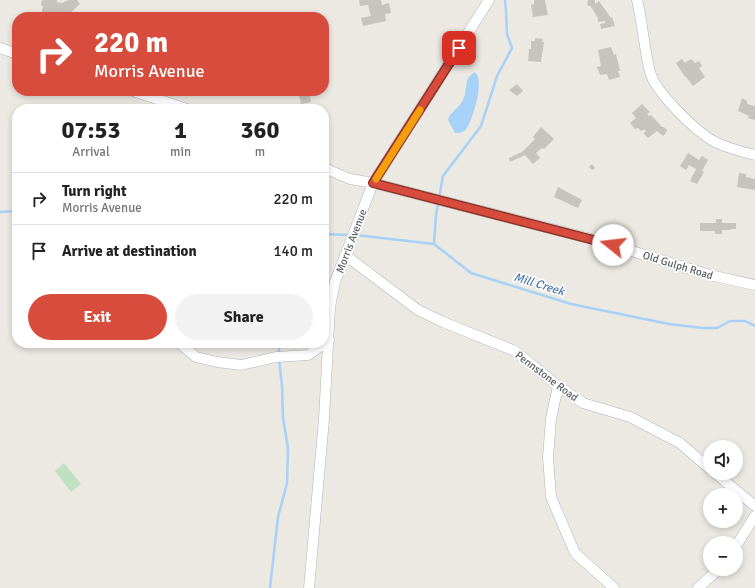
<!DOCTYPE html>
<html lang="en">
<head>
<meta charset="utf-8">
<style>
	:root { --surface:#fff; --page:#f2f2f2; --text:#222; --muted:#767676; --line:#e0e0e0; --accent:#d74c3c }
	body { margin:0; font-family:Signika,sans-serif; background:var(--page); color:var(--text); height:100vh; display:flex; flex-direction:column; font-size:15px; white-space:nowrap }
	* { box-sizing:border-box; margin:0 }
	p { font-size:13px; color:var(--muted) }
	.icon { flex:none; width:22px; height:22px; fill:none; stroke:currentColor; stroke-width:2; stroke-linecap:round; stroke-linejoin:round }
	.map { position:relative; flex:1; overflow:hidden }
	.drawer { position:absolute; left:12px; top:104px; width:317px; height:244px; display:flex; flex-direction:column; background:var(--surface); border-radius:16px; box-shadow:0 2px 6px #0003 }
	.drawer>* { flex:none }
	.banner { position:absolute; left:12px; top:12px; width:317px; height:84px; border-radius:16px; box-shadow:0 2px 6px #0003; background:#d74c3c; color:#fff; overflow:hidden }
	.fabs { position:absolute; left:703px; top:440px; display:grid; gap:8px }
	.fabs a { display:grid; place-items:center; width:40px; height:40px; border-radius:50%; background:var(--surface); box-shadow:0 2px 6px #0003; font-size:20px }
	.pin { position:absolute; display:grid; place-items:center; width:34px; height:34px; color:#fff; margin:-17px; border-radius:8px; box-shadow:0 2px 6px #0006 }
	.me { position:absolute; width:44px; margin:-22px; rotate:286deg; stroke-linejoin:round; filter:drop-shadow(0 0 3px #0008) }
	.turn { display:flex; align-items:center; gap:14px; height:84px; padding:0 16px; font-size:18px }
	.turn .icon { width:52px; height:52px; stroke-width:2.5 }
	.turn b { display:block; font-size:28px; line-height:34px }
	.eta { display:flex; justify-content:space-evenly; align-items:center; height:68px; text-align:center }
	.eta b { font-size:24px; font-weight:700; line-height:28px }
	.button { display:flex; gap:8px; margin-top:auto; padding:8px 16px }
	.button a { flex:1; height:46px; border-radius:24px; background:var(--accent); color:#fff; font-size:16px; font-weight:700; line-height:46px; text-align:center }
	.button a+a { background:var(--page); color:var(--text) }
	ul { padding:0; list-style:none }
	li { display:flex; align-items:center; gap:12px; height:52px; padding:0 16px; border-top:1px solid var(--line) }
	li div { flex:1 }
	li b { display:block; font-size:15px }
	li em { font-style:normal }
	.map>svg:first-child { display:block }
	.green { fill:#c0e1c1 }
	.water { fill:#a7d1f6 }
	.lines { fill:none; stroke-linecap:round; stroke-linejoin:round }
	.stream { stroke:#a7d1f6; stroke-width:2.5 }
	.building { fill:#c7c4be }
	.minor-casing { stroke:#b2b4b8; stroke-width:11 }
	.minor { stroke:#fff; stroke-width:10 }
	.route-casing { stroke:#8c3127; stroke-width:10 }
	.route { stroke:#d74c3c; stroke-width:7 }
	.slow { stroke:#f59e0b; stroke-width:7 }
	.labels { text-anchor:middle; stroke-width:3.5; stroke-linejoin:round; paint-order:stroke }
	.street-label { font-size:11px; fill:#5a5d61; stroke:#fff }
	.water-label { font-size:12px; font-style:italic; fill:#4a78ae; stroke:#fff }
</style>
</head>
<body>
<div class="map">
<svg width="755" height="588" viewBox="0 0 755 588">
	<rect width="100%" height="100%" fill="#ebe9e1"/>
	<!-- green -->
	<path class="green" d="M64 463 81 484 71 492 55 471Z"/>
	<!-- water -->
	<path class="water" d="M475 72C485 81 473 118 467 128 465 131 462 132 459 133H455L448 120 449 117C452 111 460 107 463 100 468 90 463 78 475 72Z"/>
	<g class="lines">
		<!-- stream -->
		<path class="stream" d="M439 198 443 176 481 126 497 76 512 48 507 34 506 11 505 0
			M0 212 17 211
			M324 234 349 235
			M356 235 434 244 471 273 571 304 669 324 703 328H717L730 321H745L755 326
			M434 244 436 215 438 203
			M279 343V354
			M270 588 278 517 287 483 288 448 283 418 282 386 279 359"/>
	</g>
	<!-- building -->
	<path class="building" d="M42 0H57V2L62 3 68 0H77L80 4 66 17H41L43 6H41Z
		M359 0H381L382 5 389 3 391 13 385 14 386 21 363 26 361 18 371 16 368 5 360 6Z
		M534 0H545L548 15 533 17 531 5 534 4Z
		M588 0H595V4L599 1 611 18 612 17 615 26 601 29 600 24 605 23V21L598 22V18L591 7H592L587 5Z
		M535 38 543 39 542 42H544L541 62 528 61 529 49H531V41H535Z
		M611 47 614 55 616 54 620 71H618L620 77 609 80 607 74 600 75 597 67 601 66 598 50Z
		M682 59 685 63 691 59 695 63 699 61 702 66 699 68 705 77 693 86 686 77H685L676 63Z
		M517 84 523 91 517 96 509 90Z
		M298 91H309L311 102 301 104Z
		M742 98 747 101V104L755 106V120L748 118 749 116 738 111Z
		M642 104 650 112 647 114 649 116 651 115 662 127H664L667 130 666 133 663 136 657 131 648 138 644 134V132H646L644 129 641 131 638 128 635 129 630 123 636 118 632 113Z
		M541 127 554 139 544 149 542 148 536 153 540 158 533 164 525 155 510 162 509 158 522 152 535 139 533 137Z
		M688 153 699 160 702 156 708 160 702 171 704 172 697 184 690 181 696 169 689 165 686 170 680 166Z
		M592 164 595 168 592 170 589 167Z
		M739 173 746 174V177L755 179V190L737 187Z
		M558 187 582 200 578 208 554 197Z
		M716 219H722V223H736V229H731V230H722V234H715V231H700V223H716Z"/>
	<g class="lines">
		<!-- minor casing -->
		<g class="minor-casing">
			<path id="minor" d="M637 0C643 24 644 49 650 72 656 93 697 133 717 143 729 148 742 152 755 155
				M0 48 17 54
				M133 91 187 109
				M324 168 350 179 373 183 599 241 710 275 755 285
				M345 255 418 310 443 322 515 351 558 386 583 403 630 417 680 443 710 469
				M179 343 196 357 217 362 241 365 276 357 308 355 329 340
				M558 386 551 419 548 457 551 497 575 553 614 588
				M715 473 755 506
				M736 546 755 516
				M309 588 324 419 330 307 335 282 373 183 489 0
				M698 588 719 569"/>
		</g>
		<!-- minor -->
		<use href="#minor" class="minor"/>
	</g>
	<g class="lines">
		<!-- route casing -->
		<g class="route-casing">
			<path id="route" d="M459 48 373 183 613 245"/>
		</g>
		<!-- route -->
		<use href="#route" class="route"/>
		<!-- slow -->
		<path class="slow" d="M376 179 420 110"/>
	</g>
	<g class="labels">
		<!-- street labels -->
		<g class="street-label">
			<text transform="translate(351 241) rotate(-69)" y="4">Morris Avenue</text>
			<text transform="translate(678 265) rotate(17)" y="4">Old Gulph Road</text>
			<text transform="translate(547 376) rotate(37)" y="4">Pennstone Road</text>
		</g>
		<!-- water labels -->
		<g class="water-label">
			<text transform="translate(539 284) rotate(17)" y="4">Mill Creek</text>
		</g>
	</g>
</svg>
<div class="fabs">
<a><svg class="icon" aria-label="sound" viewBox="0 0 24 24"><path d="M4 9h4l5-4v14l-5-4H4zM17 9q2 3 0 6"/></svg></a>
<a>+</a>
<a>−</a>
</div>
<div class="pin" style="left:459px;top:48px;background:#d93025"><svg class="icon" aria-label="arrive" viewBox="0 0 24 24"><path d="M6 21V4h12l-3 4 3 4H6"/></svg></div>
<svg class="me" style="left:613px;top:245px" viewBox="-20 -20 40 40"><circle r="19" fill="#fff"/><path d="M0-13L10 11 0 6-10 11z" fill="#d74c3c"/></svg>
<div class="banner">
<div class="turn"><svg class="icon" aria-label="right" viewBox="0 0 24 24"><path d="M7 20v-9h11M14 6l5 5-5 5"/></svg><div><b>220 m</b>Morris Avenue</div></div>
</div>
<section class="drawer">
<div class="eta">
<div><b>07:53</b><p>Arrival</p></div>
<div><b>1</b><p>min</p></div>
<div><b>360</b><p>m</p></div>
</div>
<ul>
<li><svg class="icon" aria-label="right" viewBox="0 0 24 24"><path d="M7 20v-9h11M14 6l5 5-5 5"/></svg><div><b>Turn right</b><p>Morris Avenue</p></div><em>220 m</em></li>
<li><svg class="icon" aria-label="arrive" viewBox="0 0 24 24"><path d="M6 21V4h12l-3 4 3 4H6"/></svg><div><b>Arrive at destination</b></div><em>140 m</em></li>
</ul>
<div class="button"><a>Exit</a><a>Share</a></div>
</section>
</div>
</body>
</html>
